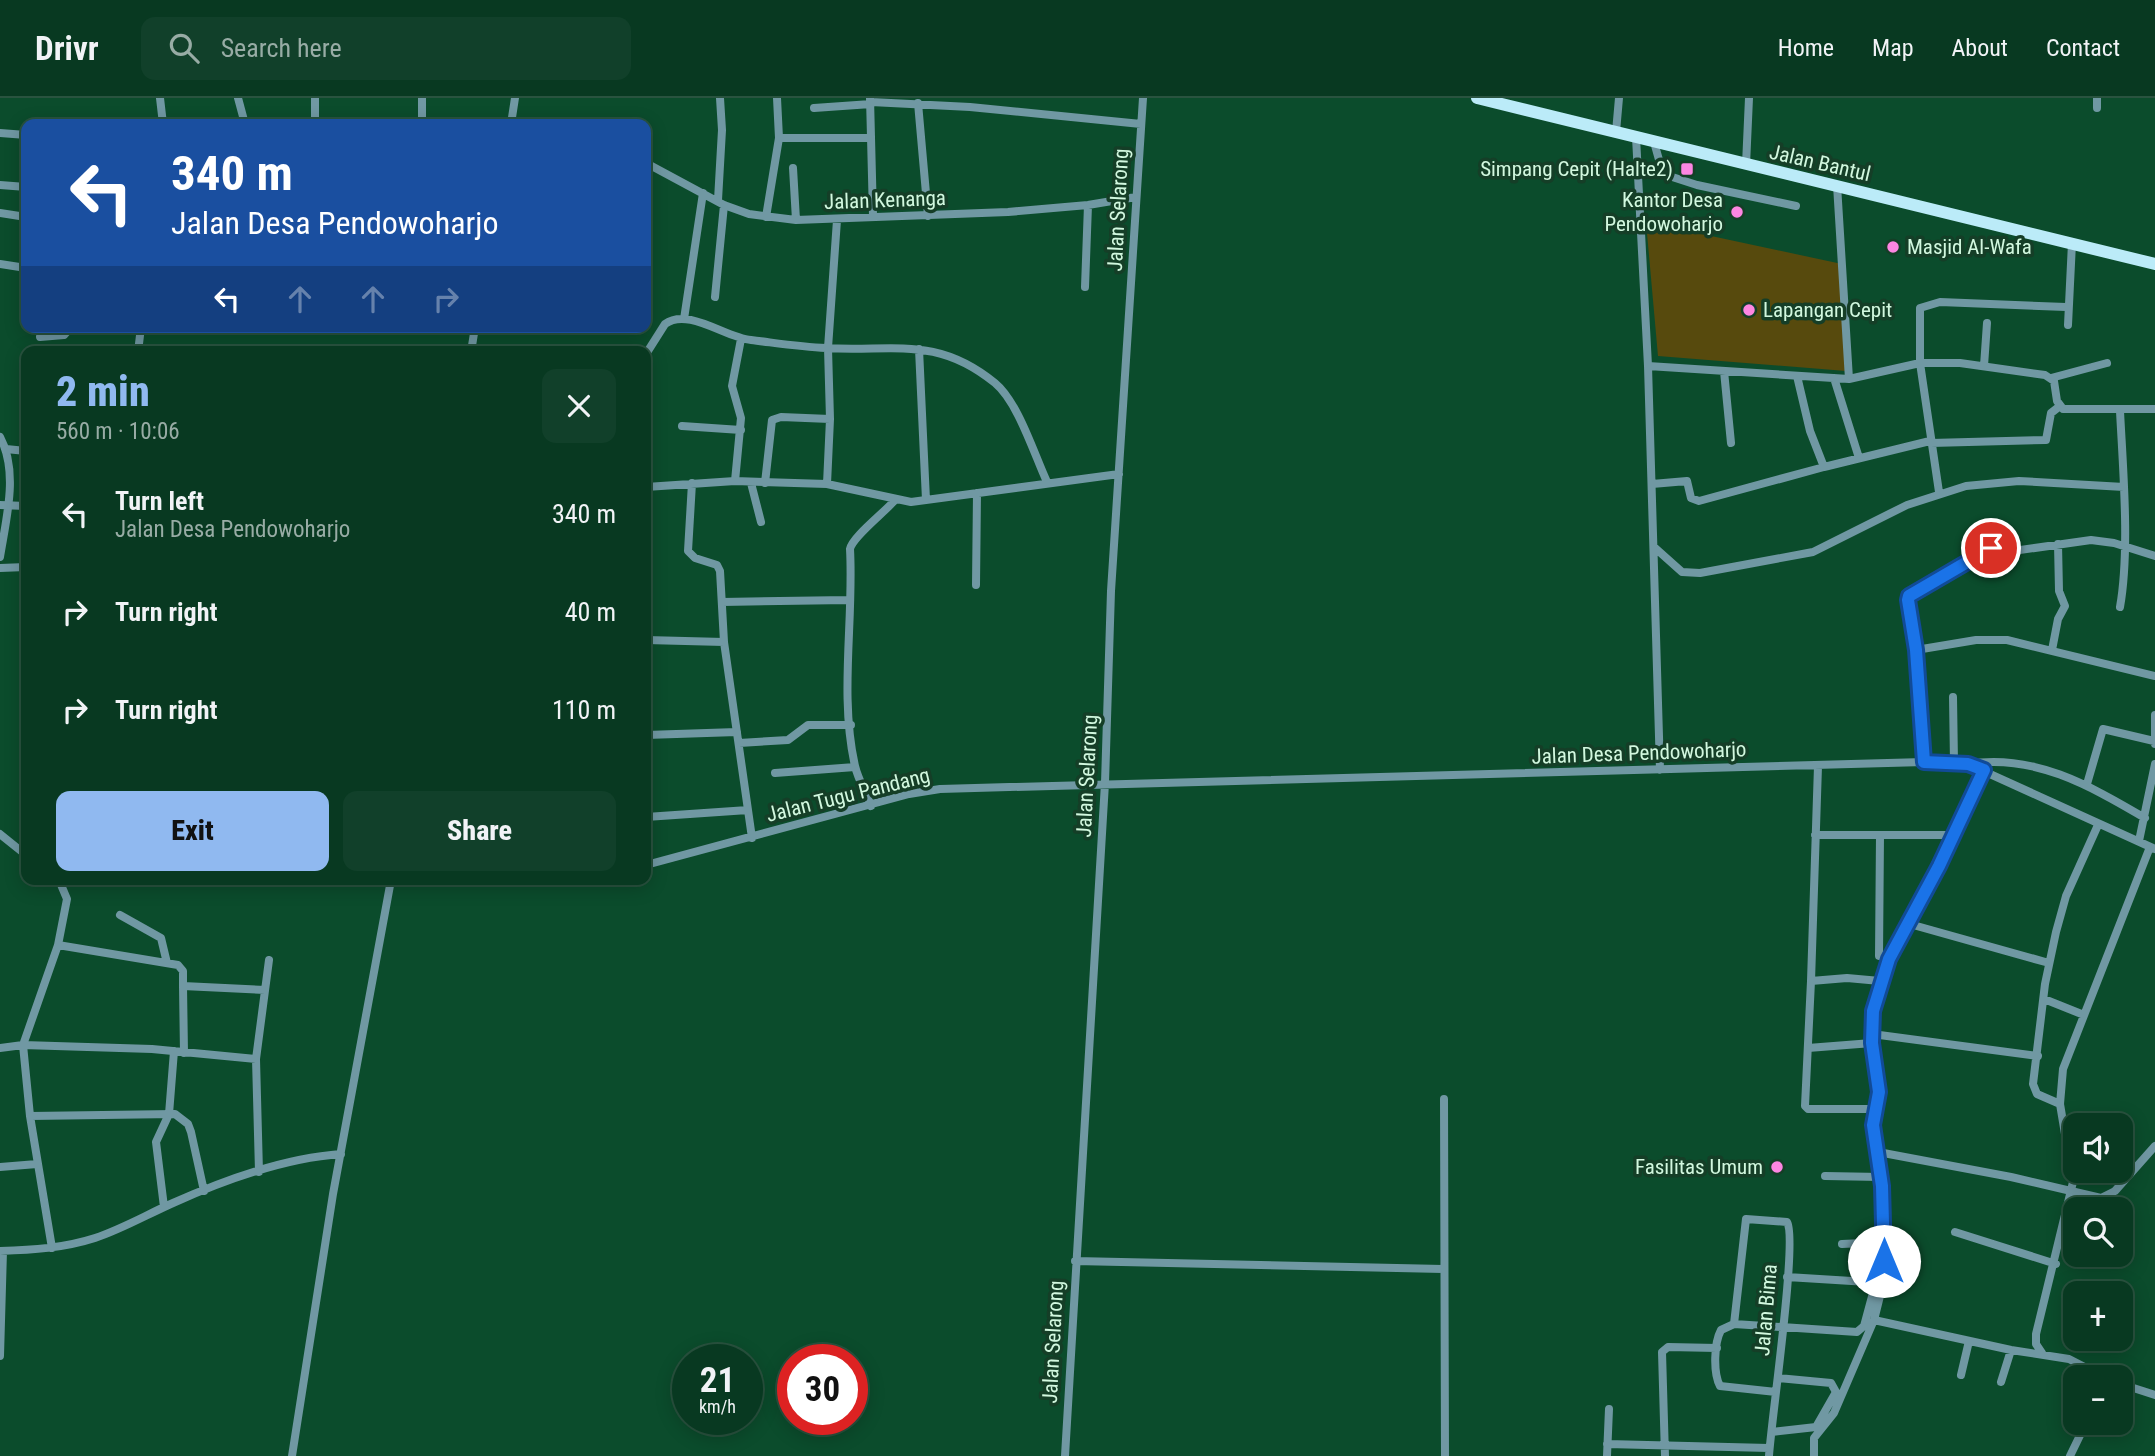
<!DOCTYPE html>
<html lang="en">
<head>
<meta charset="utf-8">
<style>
	:root { --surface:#083921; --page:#11402a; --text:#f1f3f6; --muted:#98aca5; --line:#29533f; --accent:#90b9f0 }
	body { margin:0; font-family:"Roboto Condensed",sans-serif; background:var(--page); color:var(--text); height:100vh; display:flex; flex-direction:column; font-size:26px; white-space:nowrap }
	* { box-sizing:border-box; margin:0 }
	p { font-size:23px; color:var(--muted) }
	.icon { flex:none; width:38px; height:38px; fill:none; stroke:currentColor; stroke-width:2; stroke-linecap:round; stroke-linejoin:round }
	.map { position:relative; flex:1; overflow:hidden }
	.drawer { position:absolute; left:21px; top:248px; width:630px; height:539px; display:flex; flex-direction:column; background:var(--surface); border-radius:14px; box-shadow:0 4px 18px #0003,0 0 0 2px var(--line) }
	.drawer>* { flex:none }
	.guide { position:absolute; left:21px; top:21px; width:630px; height:214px; border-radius:14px; box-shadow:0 4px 18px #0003,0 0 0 2px var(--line); background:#1a4fa0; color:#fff; overflow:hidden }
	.tools { position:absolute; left:2063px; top:1015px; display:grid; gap:14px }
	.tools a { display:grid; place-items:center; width:70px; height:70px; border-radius:14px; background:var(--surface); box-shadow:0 4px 18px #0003,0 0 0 2px var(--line); font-size:35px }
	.speed { position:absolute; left:672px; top:1246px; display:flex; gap:14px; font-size:35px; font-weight:700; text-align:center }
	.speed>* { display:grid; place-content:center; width:91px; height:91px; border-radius:50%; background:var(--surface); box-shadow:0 4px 18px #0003,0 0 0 2px var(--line); line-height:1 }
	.speed small { font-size:18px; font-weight:400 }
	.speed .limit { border:10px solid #d22; background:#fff; color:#111 }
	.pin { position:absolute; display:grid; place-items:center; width:60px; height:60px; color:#fff; margin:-30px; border:4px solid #fff; border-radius:50%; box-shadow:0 2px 7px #0007 }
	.me { position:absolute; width:77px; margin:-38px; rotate:0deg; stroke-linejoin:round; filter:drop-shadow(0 0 5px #0008) }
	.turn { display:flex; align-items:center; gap:24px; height:147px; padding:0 35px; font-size:32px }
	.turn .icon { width:91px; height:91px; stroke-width:2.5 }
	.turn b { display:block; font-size:49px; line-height:60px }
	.lanes { display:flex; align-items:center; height:66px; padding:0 35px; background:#0003; justify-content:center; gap:35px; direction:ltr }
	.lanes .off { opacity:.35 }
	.round { display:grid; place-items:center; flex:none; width:74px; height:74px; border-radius:14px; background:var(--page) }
	.summary { display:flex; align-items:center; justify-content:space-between; height:119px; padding:0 35px }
	h1 { font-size:42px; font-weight:800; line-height:52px; color:var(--accent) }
	.button { display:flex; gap:14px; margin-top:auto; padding:14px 35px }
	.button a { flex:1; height:80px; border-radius:14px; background:var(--accent); color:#111; font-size:28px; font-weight:800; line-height:80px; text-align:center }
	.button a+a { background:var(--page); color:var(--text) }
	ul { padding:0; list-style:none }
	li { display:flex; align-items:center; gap:21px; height:98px; padding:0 35px }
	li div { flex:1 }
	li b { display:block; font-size:26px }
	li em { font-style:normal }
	header { display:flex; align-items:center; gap:42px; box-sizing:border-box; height:98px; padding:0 35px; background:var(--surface); border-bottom:2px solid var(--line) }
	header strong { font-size:33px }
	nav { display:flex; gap:38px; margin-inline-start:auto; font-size:24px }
	.search { width:490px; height:63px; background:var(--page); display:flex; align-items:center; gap:18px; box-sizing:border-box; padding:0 24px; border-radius:14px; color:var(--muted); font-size:26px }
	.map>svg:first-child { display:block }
	.green { fill:#574a0d }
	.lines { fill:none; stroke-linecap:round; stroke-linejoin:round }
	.minor { stroke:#7098a3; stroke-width:8 }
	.primary { stroke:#bbebf8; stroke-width:12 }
	.route-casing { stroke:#114b97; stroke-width:18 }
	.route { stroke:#1a73e8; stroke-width:12 }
	.poi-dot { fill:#fd86e2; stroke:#153e27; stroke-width:2.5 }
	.labels { text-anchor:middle; stroke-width:7; stroke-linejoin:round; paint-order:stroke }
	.street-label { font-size:21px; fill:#d2f8df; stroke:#153e27 }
	.poi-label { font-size:21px; fill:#d2f8df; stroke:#153e27; text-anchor:end }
</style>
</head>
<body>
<header>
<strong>Drivr</strong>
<div class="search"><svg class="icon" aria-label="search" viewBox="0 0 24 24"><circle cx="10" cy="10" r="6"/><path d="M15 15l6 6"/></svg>Search here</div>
<nav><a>Home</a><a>Map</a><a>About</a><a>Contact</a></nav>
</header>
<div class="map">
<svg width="2155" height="1358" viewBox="0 0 2155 1358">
	<rect width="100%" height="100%" fill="#0b4c2c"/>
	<!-- green -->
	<path class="green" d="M1646 124 1842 166 1846 273 1658 258Z"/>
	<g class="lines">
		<!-- minor -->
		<path class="minor" d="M160 0 163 26
			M238 0 245 26
			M422 0V26
			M870 0 873 118
			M2097 0V10
			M871 4 970 9 1141 26
			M918 5 928 118
			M814 10 871 6
			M315 26V0
			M511 26 515 0
			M1616 34 1619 0
			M0 35 26 37
			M1636 39 1648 268 1660 672
			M779 40H871
			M1654 44 1663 76 1697 87 1796 108
			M646 65 724 107 749 116 796 122 1008 114 1088 107 1136 99
			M1746 67 1749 0
			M793 70 796 122
			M0 87 26 89
			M1837 87 1849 281
			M718 102 722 32 720 0
			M0 115 26 119
			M766 119 779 40 777 0
			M0 166 26 170
			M1085 189 1088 107
			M715 199 724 107
			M684 221 703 95
			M2068 227 2072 145
			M40 239 64 237 71 229
			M919 251 926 402
			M138 254 141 229
			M471 254 475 229
			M646 256 665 226C688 209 726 240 751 242 776 245 801 249 826 250 893 254 936 237 995 285 1018 304 1034 356 1047 384
			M1648 268 1849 281 1920 265H1960L2045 277 2054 283 2057 303 2063 311H2155
			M1984 268 1987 225
			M1724 273 1731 345
			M1797 278 1810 333 1824 369 1930 343
			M1834 280 1859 360
			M2051 280 2107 265
			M682 328 741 332
			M0 339C19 374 6 421 0 459
			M1931 345 2046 342 2051 315 2060 308
			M6 351 26 353
			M735 383 741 320 732 288 741 241
			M692 385 688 453 695 460 717 467 720 473 724 544 752 740
			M751 385 761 424
			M765 385 772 322 781 319 830 321
			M827 386 830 321 828 250 837 122
			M1652 386 1687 383 1691 400 1699 403 1824 369
			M646 389 735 383 827 386 911 404 1119 376
			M1939 394 1920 265V210L1940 204 2066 209
			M0 407 26 408
			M1654 449 1682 474 1700 475 1813 454 1907 407 1966 388 2019 383 2124 389
			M1992 456 2091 442 2114 445 2155 458
			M0 470 26 469
			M976 487 977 395
			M722 504 848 502
			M2120 509C2130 452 2123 372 2120 313
			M646 542 724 544
			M1916 552 1976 542H2007L2155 578
			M2052 552 2058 521 2065 508 2059 493 2058 446
			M1953 599 1954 665
			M646 637 737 634
			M739 645 788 642 808 627H851
			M2155 646V617
			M1924 664 1916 552 1908 502 1909 498 1969 463 1992 456 1991 450
			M1968 666C2034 655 2090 688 2145 720
			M1818 668 1811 883 1847 880 1880 883
			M775 675 855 669
			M2087 686 2103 631 2154 643
			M871 708C866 695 858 681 855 668 839 597 854 522 850 451 852 439 885 414 895 402
			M646 719 748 712
			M0 736 26 757
			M1815 737H1954
			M1880 737 1879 858 1889 861
			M2139 743 2155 666
			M646 767 909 696 940 691 1924 664 1968 666 2155 751
			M120 817 161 840 167 865
			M1906 825 2049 865
			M58 847 178 867 183 873V888L265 892
			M1811 883 1805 1008 1808 1011H1876
			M183 888 184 955
			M2044 901 2084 917
			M1872 936 2038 958
			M0 950 23 947 152 951 256 961 259 1074
			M1808 950 1872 945
			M256 961 269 862
			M1444 1001 1445 1358
			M2060 1006 2037 996 2033 986 2045 886 2056 834 2066 798 2098 727
			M30 1018 175 1016 188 1026 191 1034 204 1093
			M1878 1054 2011 1079 2101 1100 2115 1093 2155 1048
			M0 1069 37 1066
			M1825 1078 1881 1079
			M164 1109 156 1044 169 1016 174 953
			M1955 1134 2056 1166
			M1842 1146 1884 1144
			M52 1150 30 1018 23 947 58 847 67 801 59 782
			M0 1153C32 1152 64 1150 95 1140 122 1131 146 1117 173 1105 224 1082 285 1060 341 1056
			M1075 1163 1443 1171
			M1874 1222 2011 1252 2069 1261 2104 1279
			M1734 1226 1746 1121 1787 1124C1798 1140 1771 1324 1769 1358
			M2042 1255 2036 1246V1236L2073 1084 2060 1006 2063 971 2150 749
			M0 1258 3 1153
			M1961 1277 1969 1243
			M2001 1284 2011 1252
			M2121 1286 2155 1297
			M1776 1294 1720 1288C1713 1275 1714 1245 1721 1232L1734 1226 1857 1234 1864 1228 1874 1191 1868 1184 1787 1179
			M1772 1334 1816 1329 1836 1294 1831 1285 1778 1280
			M1607 1346 1769 1350
			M292 1358 333 1096 391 782
			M1065 1358 1105 685 1111 493 1143 0
			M1607 1358 1609 1311
			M1665 1358 1662 1254 1668 1249 1717 1250
			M1814 1358V1340L1834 1315 1874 1222 1882 1190 1883 1103 1873 1027 1879 994 1872 936 1880 883 1906 825 1939 768 1984 672
			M2070 1358 2086 1325"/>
		<!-- primary -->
		<path class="primary" d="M1477 0 2155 166"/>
	</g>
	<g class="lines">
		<!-- route casing -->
		<g class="route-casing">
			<path id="route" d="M1884 1163 1882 1088 1873 1027 1879 994 1872 945 1873 913 1889 861 1939 768 1984 672 1968 666 1924 664 1916 552 1908 502 1909 498 1969 463 1992 456 1991 450"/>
		</g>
		<!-- route -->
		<use href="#route" class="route"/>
	</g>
	<!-- markers -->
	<g class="poi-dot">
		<rect x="1680" y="64" width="14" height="14" rx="3.5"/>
		<circle cx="1737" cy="114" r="7"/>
		<circle cx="1893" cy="149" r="7"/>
		<circle cx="1749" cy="212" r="7"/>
		<circle cx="1777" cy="1069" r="7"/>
	</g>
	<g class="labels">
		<!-- street labels -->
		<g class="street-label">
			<text transform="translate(1820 65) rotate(13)" y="7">Jalan Bantul</text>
			<text transform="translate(885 102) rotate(-2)" y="7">Jalan Kenanga</text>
			<text transform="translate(1118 112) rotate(-87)" y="7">Jalan Selarong</text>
			<text transform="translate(1639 655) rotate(-2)" y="7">Jalan Desa Pendowoharjo</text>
			<text transform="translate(1087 678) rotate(-87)" y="7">Jalan Selarong</text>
			<text transform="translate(848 697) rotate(-14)" y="7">Jalan Tugu Pandang</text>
			<text transform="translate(1766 1212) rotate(-85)" y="7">Jalan Bima</text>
			<text transform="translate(1053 1244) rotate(-87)" y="7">Jalan Selarong</text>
		</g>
		<!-- poi labels -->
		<g class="poi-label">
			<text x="1673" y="78">Simpang Cepit (Halte2)</text>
			<text x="1723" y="109">Kantor Desa<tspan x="1723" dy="24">Pendowoharjo</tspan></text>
			<text x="1907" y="156" text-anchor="start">Masjid Al-Wafa</text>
			<text x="1763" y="219" text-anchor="start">Lapangan Cepit</text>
			<text x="1763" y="1076">Fasilitas Umum</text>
		</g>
	</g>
</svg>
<div class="tools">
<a><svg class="icon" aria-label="sound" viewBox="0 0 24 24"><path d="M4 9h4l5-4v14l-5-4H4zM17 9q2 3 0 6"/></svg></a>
<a><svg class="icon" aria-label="search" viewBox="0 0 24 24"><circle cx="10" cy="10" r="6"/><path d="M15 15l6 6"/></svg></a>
<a>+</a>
<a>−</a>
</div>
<div class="speed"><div>21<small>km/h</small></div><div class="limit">30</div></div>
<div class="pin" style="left:1991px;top:450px;background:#d93025"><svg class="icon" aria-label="arrive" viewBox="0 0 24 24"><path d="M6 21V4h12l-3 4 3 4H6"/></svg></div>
<svg class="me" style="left:1884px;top:1163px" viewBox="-20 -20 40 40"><circle r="19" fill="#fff"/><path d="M0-13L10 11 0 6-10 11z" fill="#1a73e8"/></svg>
<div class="guide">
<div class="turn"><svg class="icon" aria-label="left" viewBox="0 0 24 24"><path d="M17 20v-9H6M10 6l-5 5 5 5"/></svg><div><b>340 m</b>Jalan Desa Pendowoharjo</div></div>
<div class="lanes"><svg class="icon" aria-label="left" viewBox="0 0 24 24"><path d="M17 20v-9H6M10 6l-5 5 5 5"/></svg><svg class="icon off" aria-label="ahead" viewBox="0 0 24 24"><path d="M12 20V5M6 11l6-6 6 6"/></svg><svg class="icon off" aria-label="ahead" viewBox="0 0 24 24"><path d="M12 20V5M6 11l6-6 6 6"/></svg><svg class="icon off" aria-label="right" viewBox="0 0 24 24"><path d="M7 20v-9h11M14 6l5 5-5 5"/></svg></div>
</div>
<section class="drawer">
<div class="summary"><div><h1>2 min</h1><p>560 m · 10:06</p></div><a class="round"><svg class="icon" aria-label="close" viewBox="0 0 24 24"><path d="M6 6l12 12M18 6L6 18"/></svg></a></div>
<ul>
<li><svg class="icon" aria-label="left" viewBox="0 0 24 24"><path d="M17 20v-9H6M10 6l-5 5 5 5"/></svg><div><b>Turn left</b><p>Jalan Desa Pendowoharjo</p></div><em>340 m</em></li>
<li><svg class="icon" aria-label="right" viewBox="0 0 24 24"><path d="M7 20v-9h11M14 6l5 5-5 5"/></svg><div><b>Turn right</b></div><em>40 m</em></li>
<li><svg class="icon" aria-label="right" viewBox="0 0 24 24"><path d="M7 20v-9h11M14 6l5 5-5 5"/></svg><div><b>Turn right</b></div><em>110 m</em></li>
</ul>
<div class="button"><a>Exit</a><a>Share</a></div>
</section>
</div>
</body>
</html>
